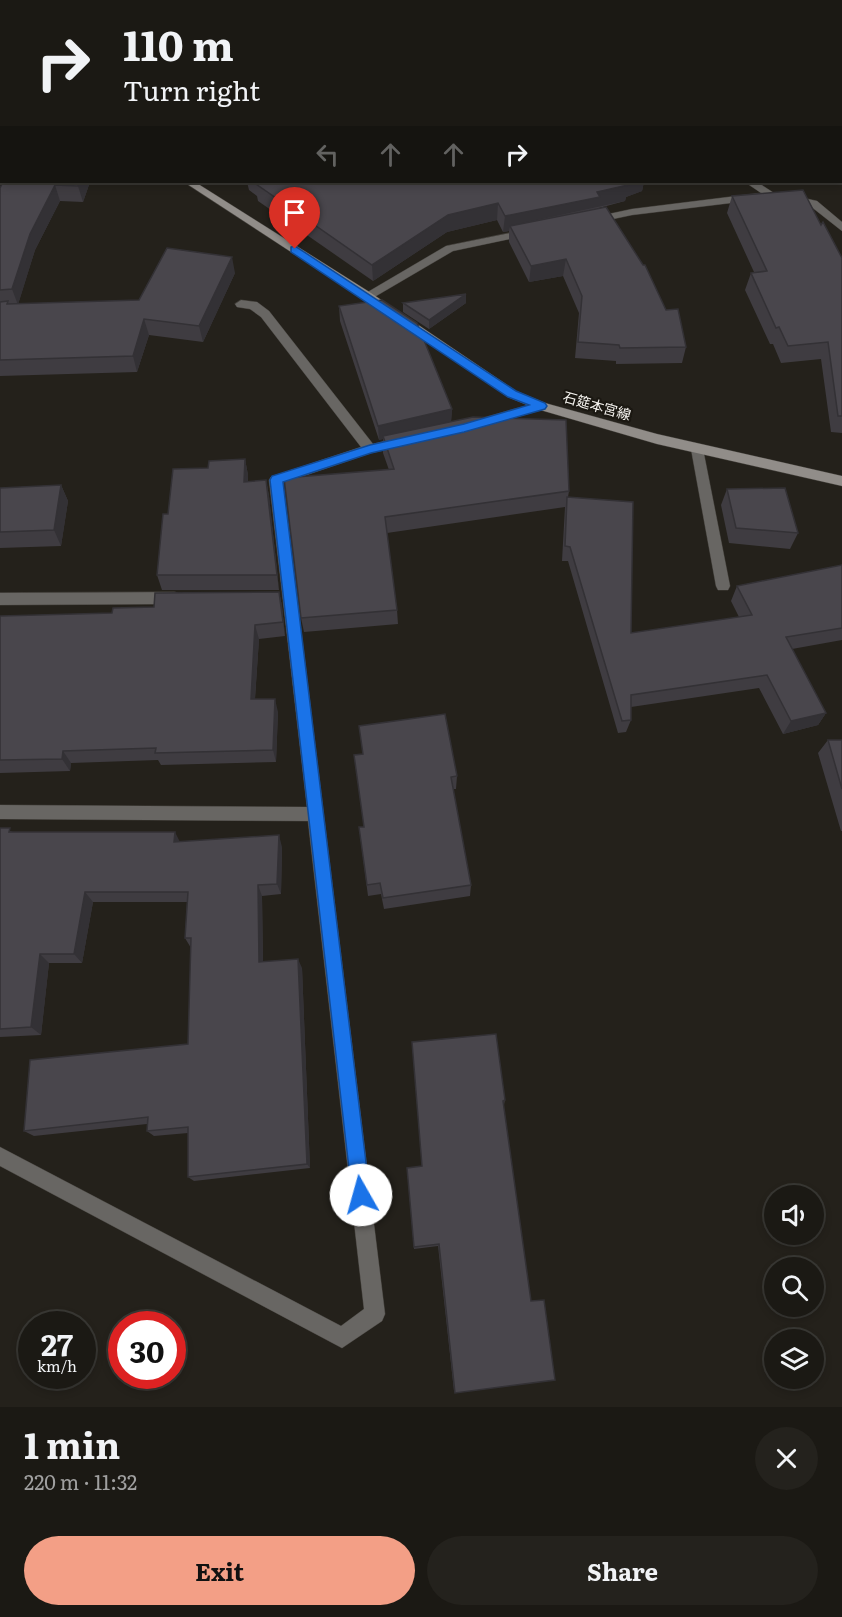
<!DOCTYPE html>
<html lang="en">
<head>
<meta charset="utf-8">
<style>
	:root { --surface:#1b1914; --page:#24221d; --text:#f1f3f6; --muted:#a0a0a0; --line:#393834; --accent:#f39f86 }
	body { margin:0; font-family:Literata,"Noto Sans JP",serif; background:var(--page); color:var(--text); height:100vh; display:flex; flex-direction:column; font-size:22px; white-space:nowrap }
	* { box-sizing:border-box; margin:0 }
	p { font-size:20px; color:var(--muted) }
	.icon { flex:none; width:33px; height:33px; fill:none; stroke:currentColor; stroke-width:2; stroke-linecap:round; stroke-linejoin:round }
	.map { position:relative; height:1407px; overflow:hidden }
	.sheet { display:flex; flex-direction:column; background:var(--surface); flex:1 }
	.sheet>* { flex:none }
	.top-card { position:absolute; left:0px; top:0px; width:843px; height:183px; box-shadow:0 3px 9px #0003,0 0 0 2px var(--line); background:#1b1914; color:var(--text); overflow:hidden }
	.controls { position:absolute; left:764px; top:1185px; display:grid; gap:12px }
	.controls a { display:grid; place-items:center; width:60px; height:60px; border-radius:50%; background:var(--surface); box-shadow:0 3px 9px #0003,0 0 0 2px var(--line); font-size:30px }
	.speed { position:absolute; left:18px; top:1311px; display:flex; gap:12px; font-size:30px; font-weight:700; text-align:center }
	.speed>* { display:grid; place-content:center; width:78px; height:78px; border-radius:50%; background:var(--surface); box-shadow:0 3px 9px #0003,0 0 0 2px var(--line); line-height:1 }
	.speed small { font-size:15px; font-weight:400 }
	.speed .limit { border:9px solid #d22; background:#fff; color:#111 }
	.pin { position:absolute; display:grid; place-items:center; width:51px; height:51px; color:#fff; margin:-62px -26px; border-radius:50% 50% 50% 0; rotate:-45deg; box-shadow:0 0 6px #0007 }
	.pin .icon { rotate:45deg }
	.me { position:absolute; width:66px; margin:-33px; rotate:353deg; stroke-linejoin:round; filter:drop-shadow(0 0 4px #0008) }
	.turn { display:flex; align-items:center; gap:21px; height:126px; padding:0 24px; font-size:27px }
	.turn .icon { width:78px; height:78px; stroke-width:2.5 }
	.turn b { display:block; font-size:42px; line-height:51px }
	.lanes { display:flex; align-items:center; height:57px; padding:0 24px; background:#0003; justify-content:center; gap:30px; direction:ltr }
	.lanes .off { opacity:.35 }
	.round { display:grid; place-items:center; flex:none; width:63px; height:63px; border-radius:32px; background:var(--page) }
	.overview { display:flex; align-items:center; justify-content:space-between; height:102px; padding:0 24px }
	h1 { font-size:36px; font-weight:700; line-height:45px }
	.action { display:flex; gap:12px; margin-top:auto; padding:12px 24px }
	.action a { flex:1; height:69px; border-radius:36px; background:var(--accent); color:#111; font-size:24px; font-weight:700; line-height:69px; text-align:center }
	.action a+a { background:var(--page); color:var(--text) }
	.map>svg:first-child { display:block }
	.lines { fill:none; stroke-linecap:round; stroke-linejoin:round }
	.street-casing { stroke:#413e39; stroke-width:1 }
	.secondary-casing { stroke:#413e39; stroke-width:1 }
	.street { fill:#686663; fill-rule:evenodd }
	.secondary { fill:#918d89; fill-rule:evenodd }
	.wall { fill:#3f3c41 }
	.shaded-wall { fill:#333135 }
	.building { fill:#49464c; stroke:#333135; stroke-width:1.5 }
	.route { fill:#1a73e8; stroke:#114b97; stroke-width:1.5 }
	.labels { text-anchor:middle; stroke-width:4.5; stroke-linejoin:round; paint-order:stroke }
	.far-street-label { font-size:14px; fill:#f4f2ee; stroke:#1b1812 }
</style>
</head>
<body>
<div class="map">
<svg width="842" height="1407" viewBox="0 0 842 1407">
	<rect width="100%" height="100%" fill="#24211b"/>
	<g class="lines">
		<!-- street casing -->
		<g class="street-casing">
			<path id="street" d="M437 0H445V2H437Z
				M745 182H757L777 195 772 198 632 215 594 223 589 220 590 218 632 209 761 193Z
				M790 195 817 201 842 222V231L809 205 786 200V196Z
				M529 229 534 232 533 234 453 251 371 299 367 300 361 296 446 246Z
				M241 300 257 302 269 311 373 444 402 437 408 442 406 445 371 453 283 483 385 1314 382 1321 342 1348 0 1166V1147L341 1326 364 1309 308 821 0 819V805L307 807 269 480 271 477 361 447 261 317 250 309 237 307 235 304Z
				M541 402 547 406 545 409 480 427 474 423 476 420Z
				M697 444 703 449 730 586 728 590H718L716 586 691 449Z
				M175 592 180 594 182 598 180 602 175 604 0 605V593Z"/>
		</g>
		<!-- secondary casing -->
		<g class="secondary-casing">
			<path id="secondary" d="M0 95H2V101H0Z
				M184 182H195L371 293 516 391 545 403 657 434 842 476V486L657 444 537 409 508 397 363 299Z"/>
		</g>
		<!-- street -->
		<use href="#street" class="street"/>
		<!-- secondary -->
		<use href="#secondary" class="secondary"/>
	</g>
	<!-- wall -->
	<path class="wall" d="M90 182 83 202 60 201 35 250 18 304 139 300 235 273 203 342 149 335 137 372 0 376V188Z
		M247 182H644L642 191 626 197 625 201 599 208 666 310 686 347 682 363 616 364V361L575 358 579 313 563 276 529 282 509 242V231L503 232 497 220 447 232 373 281 258 201 257 196 249 190Z
		M732 196 821 225 842 258V433L831 432 821 359 781 363 773 344H770L745 290 751 273 754 272 727 213Z
		M403 303H466L429 329 403 312Z
		M339 306 452 409 451 421 569 491 568 497 631 633 739 617 731 601 737 586 842 565V640L792 649 826 713 818 725 783 734 759 688 631 707V720L626 732 618 733 568 561H562L565 507 387 533 397 610 398 624 304 632 301 618 389 470 383 453V439L379 440 340 321Z
		M245 459 248 475V482L266 480 269 496 279 590H162L157 575 168 514 208 468Z
		M61 485 68 501 61 546 0 548V488Z
		M727 489 798 533 790 549 729 543 721 505Z
		M279 592 282 606 285 636 259 639 255 699 278 712 276 762 161 765 158 760 71 763 70 771 0 773V616L112 613 154 607Z
		M828 740H842V831H841L818 753Z
		M354 755 457 776 456 789H453L471 885 470 896 384 909 381 894 368 896 359 827H364Z
		M0 828 13 832 282 847 281 894 262 896 263 962 302 968 310 1168 194 1181 188 1177V1133L154 1136 147 1131V1124L34 1136 24 1131 188 1044 191 948 185 938 187 902H93L82 963H49L41 1035 0 1037Z
		M413 1050 505 1100 504 1105 455 1393 454 1391 438 1246 414 1249 407 1168 422 1166Z"/>
	<!-- shaded-wall -->
	<path class="shaded-wall" d="M121 0H134V2H120Z
		M79 182H90L83 202 78 186Z
		M625 182H644L642 191 626 197 625 201 510 226 509 231 503 232 505 216 597 192Z
		M55 185 60 201 35 250 18 305 12 289 30 234Z
		M498 203 497 220 447 232 373 281 372 265 448 215Z
		M232 257 235 273 203 342 199 326Z
		M566 259 563 276 529 282 531 266Z
		M466 294V303L429 329V320Z
		M144 319 149 335 137 372 133 356Z
		M452 409 451 424 383 436V439L379 440 378 426Z
		M245 459 248 475 247 498 244 482Z
		M266 480 269 496 279 590 277 575Z
		M61 485 68 501 61 546 54 530Z
		M279 592 282 606 285 636 283 622Z
		M255 625 259 639 254 712 251 699Z
		M275 699 278 712 276 762 273 750Z
		M826 713 818 725 783 734 791 721Z
		M63 751 71 763 70 771 62 759Z
		M175 832 181 844 174 842Z
		M279 835 282 847 281 894 277 884Z
		M258 885 262 896 263 971 259 962Z
		M85 892 93 902 82 963 74 954Z
		M40 954 49 963 41 1035 31 1027Z
		M298 959 302 968 310 1168 307 1164Z"/>
	<!-- building -->
	<path class="building" d="M68 0H121L120 2H67Z
		M459 0H681L682 2H459Z
		M3 182H79L78 186 55 185 30 234 12 289 0 290V188Z
		M258 182H625L628 185 597 192 600 197 505 216 498 203 448 215 372 265 256 184 259 182Z
		M803 190 821 225 823 222 842 258V416H838L828 342 788 346 779 327 776 328 751 273 767 271 732 196Z
		M606 207 643 265H645L666 310 678 309 686 347 620 348 619 345 578 342 582 296 566 259 531 266 510 226Z
		M167 248 232 257 199 326 144 319 133 356 0 360V302L8 301 7 304 139 300Z
		M466 294 429 320 403 303Z
		M382 300 417 323 452 409 378 426 339 306Z
		M473 417 566 420 569 491 385 517 397 610 301 618 284 478 394 469 383 436Z
		M245 459 244 482 266 480 277 575H157L163 514H168L173 469 208 468 209 461Z
		M61 485 54 530 0 532V488Z
		M785 488 798 533 736 528 727 489Z
		M567 497 633 502 631 633 752 615 737 586 842 565V628L786 637 826 713 791 721 767 675 631 695V720L622 721 570 547 565 546Z
		M279 592 283 622 255 625 251 699H275L273 750 155 753 156 748 63 751 62 759 0 760V616L112 613 113 608 154 607 155 593Z
		M445 714 457 776 451 777 471 885 383 898 380 883 367 885 359 827H364L354 755 363 754 359 726Z
		M828 740H842V789Z
		M0 828H10L9 832H175L174 842 279 835 277 884 258 885 259 962 298 959 307 1164 188 1177V1127L147 1131 148 1117 24 1131 30 1060 188 1044 191 938H185L188 892H85L74 954H40L31 1027 0 1029Z
		M496 1034 505 1100 503 1101 531 1301 544 1300 555 1380 455 1393 439 1244 414 1247 407 1168 422 1166 412 1042Z"/>
	<!-- route -->
	<path class="route" d="M295 246 516 391 545 403 547 406 545 409 464 432 371 453 283 482 370 1195 367 1201 361 1203 355 1201 352 1195 270 480 272 476 370 445 464 424 529 405 508 397 291 252V247Z"/>
	<g class="labels">
		<!-- far-street labels -->
		<g class="far-street-label">
			<text transform="translate(597 406) rotate(16)" y="5">石筵本宮線</text>
		</g>
	</g>
</svg>
<div class="controls">
<a><svg class="icon" aria-label="sound" viewBox="0 0 24 24"><path d="M4 9h4l5-4v14l-5-4H4zM17 9q2 3 0 6"/></svg></a>
<a><svg class="icon" aria-label="search" viewBox="0 0 24 24"><circle cx="10" cy="10" r="6"/><path d="M15 15l6 6"/></svg></a>
<a><svg class="icon" aria-label="layers" viewBox="0 0 24 24"><path d="M12 4l9 5-9 5-9-5zM3 14l9 5 9-5"/></svg></a>
</div>
<div class="speed"><div>27<small>km/h</small></div><div class="limit">30</div></div>
<div class="pin" style="left:295px;top:249px;background:#d93025"><svg class="icon" aria-label="arrive" viewBox="0 0 24 24"><path d="M6 21V4h12l-3 4 3 4H6"/></svg></div>
<svg class="me" style="left:361px;top:1195px" viewBox="-20 -20 40 40"><circle r="19" fill="#fff"/><path d="M0-13L10 11 0 6-10 11z" fill="#1a73e8"/></svg>
<div class="top-card">
<div class="turn"><svg class="icon" aria-label="right" viewBox="0 0 24 24"><path d="M7 20v-9h11M14 6l5 5-5 5"/></svg><div><b>110 m</b>Turn right</div></div>
<div class="lanes"><svg class="icon off" aria-label="left" viewBox="0 0 24 24"><path d="M17 20v-9H6M10 6l-5 5 5 5"/></svg><svg class="icon off" aria-label="ahead" viewBox="0 0 24 24"><path d="M12 20V5M6 11l6-6 6 6"/></svg><svg class="icon off" aria-label="ahead" viewBox="0 0 24 24"><path d="M12 20V5M6 11l6-6 6 6"/></svg><svg class="icon" aria-label="right" viewBox="0 0 24 24"><path d="M7 20v-9h11M14 6l5 5-5 5"/></svg></div>
</div>
</div>
<section class="sheet">
<div class="overview"><div><h1>1 min</h1><p>220 m · 11:32</p></div><a class="round"><svg class="icon" aria-label="close" viewBox="0 0 24 24"><path d="M6 6l12 12M18 6L6 18"/></svg></a></div>
<div class="action"><a>Exit</a><a>Share</a></div>
</section>
</body>
</html>
